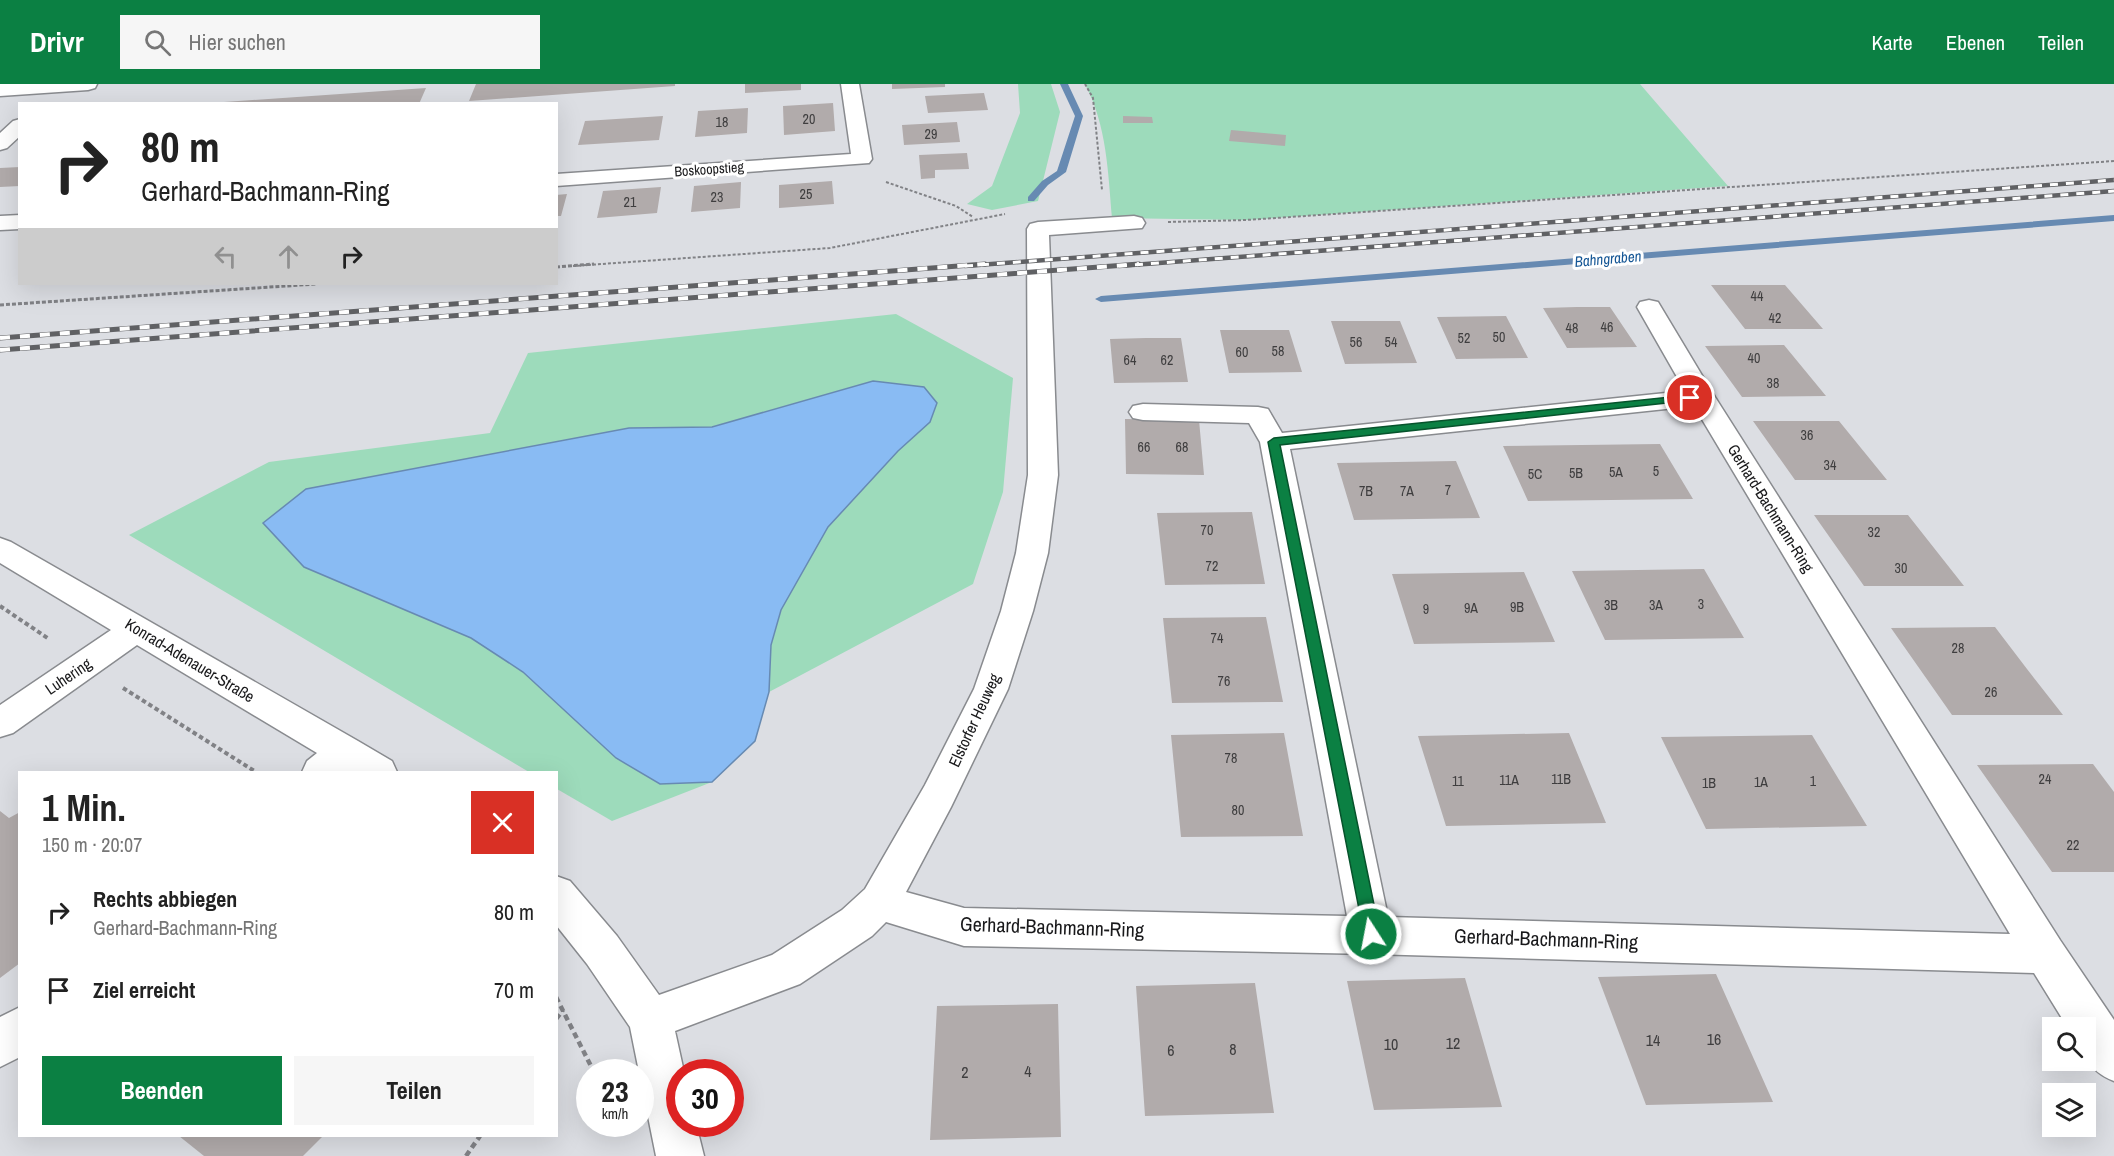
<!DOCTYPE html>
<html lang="de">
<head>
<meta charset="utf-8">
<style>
	:root { --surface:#fff; --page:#f6f6f6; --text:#222; --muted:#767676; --accent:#0b8043 }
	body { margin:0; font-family:"Archivo Narrow",sans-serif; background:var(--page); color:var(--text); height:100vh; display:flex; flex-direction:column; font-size:22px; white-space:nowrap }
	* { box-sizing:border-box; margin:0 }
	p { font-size:20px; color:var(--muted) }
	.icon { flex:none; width:33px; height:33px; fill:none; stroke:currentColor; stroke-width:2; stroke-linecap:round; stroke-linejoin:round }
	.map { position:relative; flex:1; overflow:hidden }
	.side { position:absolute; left:18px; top:687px; width:540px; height:366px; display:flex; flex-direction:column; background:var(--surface); border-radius:0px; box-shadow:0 6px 24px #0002 }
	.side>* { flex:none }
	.top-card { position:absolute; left:18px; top:18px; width:540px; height:183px; border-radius:0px; box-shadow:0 6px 24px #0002; background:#fff; color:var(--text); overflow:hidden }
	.tools { position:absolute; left:2042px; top:933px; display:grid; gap:12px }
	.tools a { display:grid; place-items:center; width:54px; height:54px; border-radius:0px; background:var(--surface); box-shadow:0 6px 24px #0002; font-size:30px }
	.speed { position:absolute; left:576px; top:975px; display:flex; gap:12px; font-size:30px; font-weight:700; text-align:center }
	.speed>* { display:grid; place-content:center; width:78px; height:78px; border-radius:50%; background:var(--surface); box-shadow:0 6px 24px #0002; line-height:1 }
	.speed small { font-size:15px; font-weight:400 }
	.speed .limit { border:9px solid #d22; background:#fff; color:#111 }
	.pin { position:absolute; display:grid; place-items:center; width:51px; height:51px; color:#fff; margin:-26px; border:3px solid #fff; border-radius:50%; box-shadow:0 2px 6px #0007 }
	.me { position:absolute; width:66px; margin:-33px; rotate:349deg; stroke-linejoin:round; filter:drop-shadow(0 0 4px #0008) }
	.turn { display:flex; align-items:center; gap:21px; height:126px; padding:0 24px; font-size:27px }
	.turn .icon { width:78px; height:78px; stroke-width:2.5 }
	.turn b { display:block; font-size:42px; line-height:51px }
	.lanes { display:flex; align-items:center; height:57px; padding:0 24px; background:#0003; justify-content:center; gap:30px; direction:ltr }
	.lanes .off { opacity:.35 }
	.round { display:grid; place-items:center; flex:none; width:63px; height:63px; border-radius:0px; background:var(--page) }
	.headline { display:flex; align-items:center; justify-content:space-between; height:102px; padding:0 24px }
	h1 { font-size:36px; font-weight:800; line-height:45px }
	.button { display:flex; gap:12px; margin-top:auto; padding:12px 24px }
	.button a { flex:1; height:69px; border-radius:0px; background:var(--accent); color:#fff; font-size:24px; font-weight:800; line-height:69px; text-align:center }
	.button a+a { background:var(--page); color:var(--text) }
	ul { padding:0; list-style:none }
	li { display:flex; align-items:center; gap:18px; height:78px; padding:0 24px }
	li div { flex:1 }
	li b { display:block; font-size:22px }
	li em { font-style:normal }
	header { display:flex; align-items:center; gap:36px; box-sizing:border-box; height:84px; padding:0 30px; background:var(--accent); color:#fff }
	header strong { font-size:28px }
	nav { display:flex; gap:33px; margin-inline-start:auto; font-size:21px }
	.search { width:420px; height:54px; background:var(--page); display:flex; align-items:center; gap:15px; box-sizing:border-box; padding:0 21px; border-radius:0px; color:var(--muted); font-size:22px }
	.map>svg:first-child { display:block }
	.green { fill:#9ddbbb }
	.water { fill:#89bbf3; stroke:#678ab2; stroke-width:1.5 }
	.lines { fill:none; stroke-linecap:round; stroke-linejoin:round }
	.stream { fill:#678ab2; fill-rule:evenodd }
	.building { fill:#b1abab }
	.minor-casing { stroke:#898b8f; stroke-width:3 }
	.path-far3 { stroke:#818286; stroke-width:2; stroke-dasharray:3 2; stroke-linecap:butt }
	.path-far2 { stroke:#818286; stroke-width:3; stroke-dasharray:4 2; stroke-linecap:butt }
	.path-far1 { stroke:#818286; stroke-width:4; stroke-dasharray:4.5 3; stroke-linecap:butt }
	.path { stroke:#818286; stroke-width:4.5; stroke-dasharray:6 4; stroke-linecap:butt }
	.minor { fill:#fff; fill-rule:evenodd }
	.rail-far1-casing { stroke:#606164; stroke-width:4.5 }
	.rail-casing { stroke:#606164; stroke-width:5 }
	.rail-far1 { stroke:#fff; stroke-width:3; stroke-dasharray:8; stroke-linecap:butt }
	.rail { stroke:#fff; stroke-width:4; stroke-dasharray:10; stroke-linecap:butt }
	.route { fill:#0b8043; stroke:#07532c; stroke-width:1.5 }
	.labels { text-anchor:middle; stroke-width:6; stroke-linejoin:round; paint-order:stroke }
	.number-label { font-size:14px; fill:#3f3e3f }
	.far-street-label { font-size:14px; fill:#19191b; stroke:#fff }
	.far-water-label { font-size:15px; font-style:italic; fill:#155695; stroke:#fff }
	.street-label { font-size:16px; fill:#19191b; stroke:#fff }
	.near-number-label { font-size:16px; fill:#3f3e3f }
	.near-street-label { font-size:20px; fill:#19191b; stroke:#fff }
</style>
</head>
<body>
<header>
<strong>Drivr</strong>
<div class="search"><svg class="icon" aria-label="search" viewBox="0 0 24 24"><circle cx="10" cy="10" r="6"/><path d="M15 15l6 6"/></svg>Hier suchen</div>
<nav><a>Karte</a><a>Ebenen</a><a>Teilen</a></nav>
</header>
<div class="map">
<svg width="2114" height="1072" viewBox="0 0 2114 1072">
	<rect width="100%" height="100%" fill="#dcdee3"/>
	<!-- green -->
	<path class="green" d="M1018 0H1051L1060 28 1038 117 992 126 967 120 992 102 1020 29Z
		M1085 0H1640L1728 102 1246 136 1112 134C1108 88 1107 42 1085 0Z
		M896 230 1013 294 1003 408 973 500 769 608 771 561 781 526 828 443 898 367 930 338 924 303 873 297 712 343 629 344 306 405 304 483 471 554 523 588 616 674 660 700 712 698 612 737 557 705 556 688H529L129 451 269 378 490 349 528 269Z"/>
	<!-- water -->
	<path class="water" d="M873 297 924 303 937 319 930 338 898 367 828 443 781 526 771 561 769 608 755 657 712 698 660 700 616 674 523 588 471 554 304 483 263 439 306 405 629 344 712 343Z"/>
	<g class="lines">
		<!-- stream -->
		<path class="stream" d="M1060 0H1068L1083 32 1066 88 1048 101 1034 117H1028V113L1042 97 1057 87 1075 32Z
			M2114 131V137L1101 218 1095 215 1101 212Z"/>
	</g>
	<!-- building -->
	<path class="building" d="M476 0H675V2L469 17Z
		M745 0H801V6L745 9Z
		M892 0H945V3L892 5Z
		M426 4 419 20H224V18Z
		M984 9 988 26 928 29 925 12Z
		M833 19 835 47 784 51 783 22Z
		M748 24 747 49 695 53 698 27Z
		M663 32 659 56 578 61 585 37Z
		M1123 32 1152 33 1153 39H1123Z
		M957 38 960 58 904 61 902 41Z
		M1231 46 1286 51 1285 62 1229 57Z
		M967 69 969 85 935 86V94L921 95 919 71Z
		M20 83V102L0 103V84Z
		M832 97 834 120 779 124V101Z
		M741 98 740 124 691 128 694 102Z
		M661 103 657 129 597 134 603 107Z
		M567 110 561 132H556V111Z
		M1711 201H1785L1823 245H1745Z
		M1577 223H1610L1637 263 1567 264 1543 224Z
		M1506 232 1528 274 1456 275 1437 233Z
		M1331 237H1400L1417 279 1345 280Z
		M1220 246H1289L1302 288 1229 289Z
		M1146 254H1181L1188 298 1114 299 1110 255Z
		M1784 261 1826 312 1742 313 1705 262Z
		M1125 335 1199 336 1204 391 1126 390Z
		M1753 337H1839L1887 396H1795Z
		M1660 360 1693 415 1528 417 1503 362Z
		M1456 377 1480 434 1354 436 1337 379Z
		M1252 428 1265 500 1165 501 1157 429Z
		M1814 431H1908L1964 502H1864Z
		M1704 485 1744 554 1605 556 1572 487Z
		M1524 488 1555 558 1414 560 1392 490Z
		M1266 533 1283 618 1172 619 1163 534Z
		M1995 543 2027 585 2063 631H1952L1891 544Z
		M1284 649 1303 752 1181 753 1171 651Z
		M1569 649 1606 739 1446 742 1418 652Z
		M1812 651 1867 742 1706 745 1661 653Z
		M2093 680 2114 708V788H2052L1977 681Z
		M0 727 9 734 20 728V879L0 894Z
		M1716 890 1773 1018 1646 1021 1598 893Z
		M1465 894 1502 1023 1374 1026 1347 897Z
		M1255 899 1274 1029 1145 1032 1136 902Z
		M1058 920 1061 1053 930 1056 937 922Z
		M179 1052H323L303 1072H204Z"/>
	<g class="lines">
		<!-- minor casing -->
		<g class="minor-casing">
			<path id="minor" d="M0 0H97L95 4 88 6 0 12Z
				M841 0H859L872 75 869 79 556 102V90L851 70Z
				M20 35V52L7 64 0 66V49L13 37Z
				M20 131V145L0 146V132Z
				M1134 132 1142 134 1145 139 1142 144 1049 151 1058 391 1048 469 1033 527 1008 605 951 723 906 808 964 824 1347 832 1260 358 1249 339 1143 336 1133 334 1129 328 1133 322 1143 320 1258 323 1268 325 1282 349 1685 307 1637 223 1640 218 1649 216 1658 218 1715 313 2060 856 2114 936V997C2086 986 2085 971 2085 944H2068L2034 889 1371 870 964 862 886 838 872 852 800 900 675 947 684 988H680V1040H696L704 1072H656L630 943 587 880 556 841V792L570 797 617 852 659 911 772 871 842 826 865 805 925 701 974 605 1001 527 1016 469 1028 391 1027 145 1030 140 1038 138ZM1694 322 2010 850 1388 833 1290 365Z
				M0 454 11 458 358 657 392 677 397 688H302L307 677 317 669 137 561 13 649 0 653V621L111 546 0 479Z
				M20 923V973L0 983V933Z"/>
		</g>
		<!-- path-far3 -->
		<path class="path-far3" d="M1085 0 1093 14 1102 106
			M886 98 956 122 973 133
			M1168 138 1246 136 2114 77
			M573 182 830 164 1005 130"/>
		<!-- path-far2 -->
		<path class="path-far2" d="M556 183 594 180
			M0 221 316 200"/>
		<!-- path-far1 -->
		<path class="path-far1" d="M0 522 49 555
			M123 604 256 688"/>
		<!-- path -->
		<path class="path" d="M556 913 594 988
			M556 935 563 926
			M466 1072 480 1052"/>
		<!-- minor -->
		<use href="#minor" class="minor"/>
		<!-- rail-far1 casing -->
		<g class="rail-far1-casing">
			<path id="rail-far1" d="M965 182 2114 96
				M1119 182 2114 107"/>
		</g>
		<!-- rail casing -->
		<g class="rail-casing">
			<path id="rail" d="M0 254 985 180
				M0 266 1139 180"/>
		</g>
		<!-- rail-far1 -->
		<use href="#rail-far1" class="rail-far1"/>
		<!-- rail -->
		<use href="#rail" class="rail"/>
	</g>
	<!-- route -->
	<path class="route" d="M1690 311 1695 314 1694 316 1280 361 1380 850 1377 856 1371 858 1365 856 1268 358 1274 354Z"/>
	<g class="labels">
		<!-- number labels -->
		<g class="number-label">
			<text x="809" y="40">20</text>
			<text x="722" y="43">18</text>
			<text x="931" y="55">29</text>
			<text x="806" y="115">25</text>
			<text x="717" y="118">23</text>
			<text x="630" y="123">21</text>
			<text x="1757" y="217">44</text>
			<text x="1775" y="239">42</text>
			<text x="1607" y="248">46</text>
			<text x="1572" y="249">48</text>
			<text x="1499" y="258">50</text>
			<text x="1464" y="259">52</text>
			<text x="1356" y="263">56</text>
			<text x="1391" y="263">54</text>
			<text x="1278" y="272">58</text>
			<text x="1242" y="273">60</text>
			<text x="1754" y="279">40</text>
			<text x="1130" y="281">64</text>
			<text x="1167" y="281">62</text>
			<text x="1773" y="304">38</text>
			<text x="1807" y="356">36</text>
			<text x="1144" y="368">66</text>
			<text x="1182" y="368">68</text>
			<text x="1830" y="386">34</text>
			<text x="1656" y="392">5</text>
			<text x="1616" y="393">5A</text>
			<text x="1576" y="394">5B</text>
			<text x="1535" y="395">5C</text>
			<text x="1448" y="411">7</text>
			<text x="1366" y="412">7B</text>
			<text x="1407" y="412">7A</text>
			<text x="1207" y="451">70</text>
			<text x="1874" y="453">32</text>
			<text x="1212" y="487">72</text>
			<text x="1901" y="489">30</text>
			<text x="1701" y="525">3</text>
			<text x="1611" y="526">3B</text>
			<text x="1656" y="526">3A</text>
			<text x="1517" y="528">9B</text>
			<text x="1471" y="529">9A</text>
			<text x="1426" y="530">9</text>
			<text x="1217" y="559">74</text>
			<text x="1958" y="569">28</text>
			<text x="1224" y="602">76</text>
			<text x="1991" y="613">26</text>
			<text x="1231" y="679">78</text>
			<text x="1561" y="700">11B</text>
			<text x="2045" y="700">24</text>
			<text x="1509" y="701">11A</text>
			<text x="1458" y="702">11</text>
			<text x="1813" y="702">1</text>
			<text x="1761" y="703">1A</text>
			<text x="1709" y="704">1B</text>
			<text x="1238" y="731">80</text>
			<text x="2073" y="766">22</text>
		</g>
		<!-- far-street labels -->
		<g class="far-street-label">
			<text transform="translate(709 85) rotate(-4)" y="5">Boskoopstieg</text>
		</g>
		<!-- far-water labels -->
		<g class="far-water-label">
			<text transform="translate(1608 175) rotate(-5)" y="5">Bahngraben</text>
		</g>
		<!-- street labels -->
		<g class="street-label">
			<text transform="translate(1771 424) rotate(58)" y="6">Gerhard-Bachmann-Ring</text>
			<text transform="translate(190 576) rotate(31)" y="6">Konrad-Adenauer-Straße</text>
			<text transform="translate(68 592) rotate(-34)" y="6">Luhering</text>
			<text transform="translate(974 636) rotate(-65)" y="6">Elstorfer Heuweg</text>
		</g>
		<!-- near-number labels -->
		<g class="near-number-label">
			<text x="1714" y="961">16</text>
			<text x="1653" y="962">14</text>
			<text x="1453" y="965">12</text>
			<text x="1391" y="966">10</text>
			<text x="1233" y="971">8</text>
			<text x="1171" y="972">6</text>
			<text x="1028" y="993">4</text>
			<text x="965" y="994">2</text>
		</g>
		<!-- near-street labels -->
		<g class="near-street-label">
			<text transform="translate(1052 843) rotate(2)" y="7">Gerhard-Bachmann-Ring</text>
			<text transform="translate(1546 855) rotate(2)" y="7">Gerhard-Bachmann-Ring</text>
		</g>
	</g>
</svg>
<div class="tools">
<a><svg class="icon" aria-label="search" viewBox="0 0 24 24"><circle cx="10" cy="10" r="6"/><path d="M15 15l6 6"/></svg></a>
<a><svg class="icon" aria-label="layers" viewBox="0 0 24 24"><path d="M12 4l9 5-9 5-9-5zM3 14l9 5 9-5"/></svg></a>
</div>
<div class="speed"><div>23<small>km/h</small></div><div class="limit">30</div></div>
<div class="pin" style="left:1690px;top:314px;background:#d93025"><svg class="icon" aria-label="arrive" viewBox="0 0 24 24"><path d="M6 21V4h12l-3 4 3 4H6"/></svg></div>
<svg class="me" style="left:1371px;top:850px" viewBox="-20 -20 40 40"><circle r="17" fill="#0b8043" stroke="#fff" stroke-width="3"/><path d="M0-11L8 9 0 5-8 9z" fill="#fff"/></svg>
<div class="top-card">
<div class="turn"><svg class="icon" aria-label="right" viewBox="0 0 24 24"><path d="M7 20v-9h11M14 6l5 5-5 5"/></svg><div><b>80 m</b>Gerhard-Bachmann-Ring</div></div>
<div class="lanes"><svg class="icon off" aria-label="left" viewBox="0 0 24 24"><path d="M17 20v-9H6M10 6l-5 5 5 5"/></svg><svg class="icon off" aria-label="ahead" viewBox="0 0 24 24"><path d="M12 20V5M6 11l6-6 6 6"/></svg><svg class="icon" aria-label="right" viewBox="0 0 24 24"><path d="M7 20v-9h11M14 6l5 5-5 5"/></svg></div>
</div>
<section class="side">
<div class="headline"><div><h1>1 Min.</h1><p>150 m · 20:07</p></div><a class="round" style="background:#d93025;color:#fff"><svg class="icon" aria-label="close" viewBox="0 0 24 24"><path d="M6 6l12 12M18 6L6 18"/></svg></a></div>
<ul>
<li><svg class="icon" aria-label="right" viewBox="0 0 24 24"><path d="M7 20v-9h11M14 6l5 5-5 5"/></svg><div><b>Rechts abbiegen</b><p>Gerhard-Bachmann-Ring</p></div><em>80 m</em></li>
<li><svg class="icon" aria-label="arrive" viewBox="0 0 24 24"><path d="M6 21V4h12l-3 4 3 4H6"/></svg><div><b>Ziel erreicht</b></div><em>70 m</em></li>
</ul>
<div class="button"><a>Beenden</a><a>Teilen</a></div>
</section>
</div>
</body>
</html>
